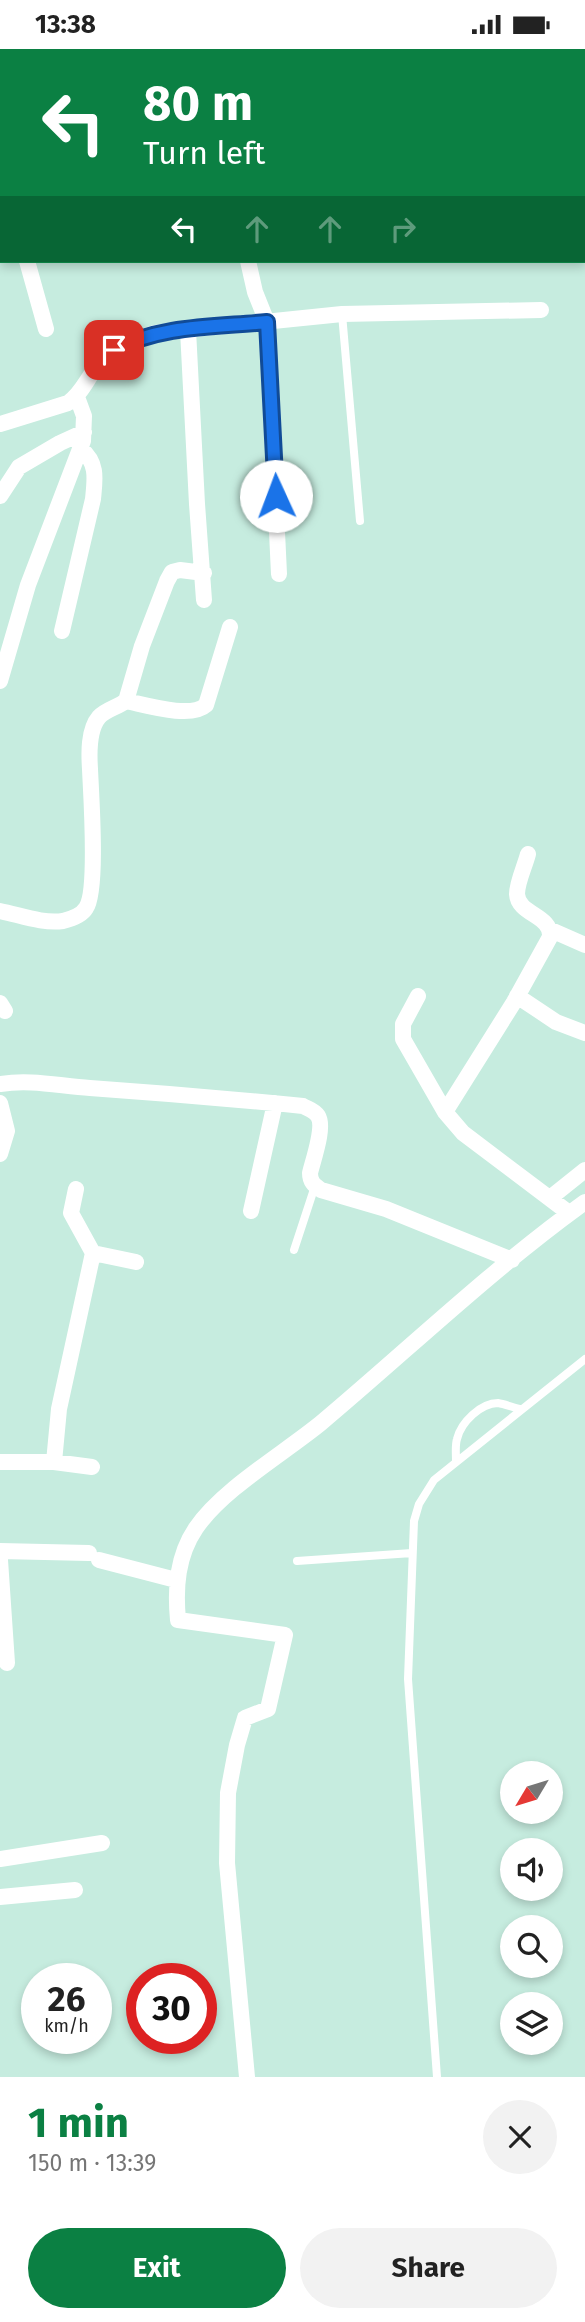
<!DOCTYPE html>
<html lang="en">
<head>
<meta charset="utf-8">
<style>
	:root { --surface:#fff; --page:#f2f2f2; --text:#222; --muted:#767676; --accent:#0b8043 }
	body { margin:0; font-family:"Fira Sans",sans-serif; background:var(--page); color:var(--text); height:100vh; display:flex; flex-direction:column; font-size:26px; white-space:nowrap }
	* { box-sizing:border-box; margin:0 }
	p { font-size:23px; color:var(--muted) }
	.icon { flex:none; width:38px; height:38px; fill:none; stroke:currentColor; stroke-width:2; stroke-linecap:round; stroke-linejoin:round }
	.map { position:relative; height:2028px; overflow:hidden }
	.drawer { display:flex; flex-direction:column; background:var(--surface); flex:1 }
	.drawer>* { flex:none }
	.banner { position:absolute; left:0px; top:0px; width:586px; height:214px; box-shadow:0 4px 10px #0003; background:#0b8043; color:#fff; overflow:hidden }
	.needle { width:46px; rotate:232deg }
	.controls { position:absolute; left:500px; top:1712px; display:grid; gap:14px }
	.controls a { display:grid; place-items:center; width:63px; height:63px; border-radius:50%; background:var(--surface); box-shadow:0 4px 10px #0003; font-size:35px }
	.speed { position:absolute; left:21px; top:1914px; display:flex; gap:14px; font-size:35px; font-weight:700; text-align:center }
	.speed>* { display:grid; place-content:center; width:91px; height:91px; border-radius:50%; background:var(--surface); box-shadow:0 4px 10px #0003; line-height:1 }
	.speed small { font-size:18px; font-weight:400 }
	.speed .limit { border:10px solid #d22; background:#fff; color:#111 }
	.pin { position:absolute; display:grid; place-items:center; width:60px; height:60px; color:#fff; margin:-30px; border-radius:14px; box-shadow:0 4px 10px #0006 }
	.me { position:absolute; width:77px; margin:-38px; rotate:358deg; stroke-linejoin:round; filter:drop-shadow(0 0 5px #0008) }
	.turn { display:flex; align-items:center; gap:24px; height:147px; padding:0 28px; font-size:32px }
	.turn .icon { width:91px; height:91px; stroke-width:2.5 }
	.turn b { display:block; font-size:49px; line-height:60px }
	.lanes { display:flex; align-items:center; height:66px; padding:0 28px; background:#0003; justify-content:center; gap:35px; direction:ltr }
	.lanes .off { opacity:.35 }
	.round { display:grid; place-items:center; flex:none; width:74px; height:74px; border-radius:37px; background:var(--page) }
	.summary { display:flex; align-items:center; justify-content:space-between; height:119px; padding:0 28px }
	h1 { font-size:42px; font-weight:700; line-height:52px; color:var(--accent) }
	.cta { display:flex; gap:14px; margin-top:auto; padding:14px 28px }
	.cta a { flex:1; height:80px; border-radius:42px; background:var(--accent); color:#fff; font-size:28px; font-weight:700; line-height:80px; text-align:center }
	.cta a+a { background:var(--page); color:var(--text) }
	.status { display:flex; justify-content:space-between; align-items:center; height:49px; padding:0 35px; background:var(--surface); direction:ltr }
	.status svg { height:19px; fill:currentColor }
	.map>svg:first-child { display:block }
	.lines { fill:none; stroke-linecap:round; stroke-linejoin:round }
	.lane { stroke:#fff; stroke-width:8 }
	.street { stroke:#fff; stroke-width:16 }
	.route-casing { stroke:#114b97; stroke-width:18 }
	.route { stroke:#1a73e8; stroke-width:12 }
</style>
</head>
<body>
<div class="status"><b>13:38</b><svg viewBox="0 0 49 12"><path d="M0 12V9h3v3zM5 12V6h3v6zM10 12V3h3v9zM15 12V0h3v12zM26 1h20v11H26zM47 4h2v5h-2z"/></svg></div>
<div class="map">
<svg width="585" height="2028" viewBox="0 0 585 2028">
	<rect width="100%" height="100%" fill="#c6ecdf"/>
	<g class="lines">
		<!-- lane -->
		<path class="lane" d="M342 265 360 472
			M294 1201 315 1137
			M456 1412C456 1405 455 1396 457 1390 461 1373 481 1354 498 1354 505 1355 514 1359 520 1360
			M297 1512 412 1504
			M437 2028 408 1630 414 1472 419 1455 434 1431 585 1310"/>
		<!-- street -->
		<path class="street" d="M10 0V2
			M295 2 296 0
			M0 66 2 65
			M0 95 2 102
			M27 212 46 280
			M248 212 255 243 267 273 279 525
			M188 281 197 455 204 551
			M0 375 68 354C81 345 86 332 95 320 109 299 132 291 155 284L342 265 541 261
			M0 447 19 418 60 394 84 383
			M62 582 93 450C95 430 98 414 81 400
			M0 632 28 536 83 392 84 367 77 348
			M126 652C146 656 191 670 206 656L230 578
			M0 862C20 866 43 875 63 872 71 870 82 866 86 859 98 842 91 745 90 720 89 705 88 681 99 668 105 661 118 658 126 652L142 597 167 532 172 523 180 521 204 524
			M551 881 585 896
			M418 947 403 975V990L445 1063 463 1084 569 1164
			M517 947 556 973 585 984
			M0 954 5 962
			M0 1035C31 1030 59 1037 90 1039 161 1044 232 1050 303 1057 308 1060 314 1061 318 1067 325 1078 313 1111 310 1124 310 1133 314 1136 321 1141L386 1160 512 1211
			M0 1054 7 1082 0 1105
			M445 1063 514 953 550 888C552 866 518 866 517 845 517 833 525 817 528 805
			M550 1149 585 1121
			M251 1162 275 1054
			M93 1204 136 1213
			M0 1413H54L92 1418
			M54 1413 59 1360 93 1204 71 1164 76 1140
			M0 1502 89 1504
			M0 1511 7 1614
			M99 1511 176 1531
			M0 1810 102 1794
			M0 1848 75 1841
			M247 2028 227 1814 228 1744 237 1696 245 1669 268 1660 285 1586 178 1571C175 1539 177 1507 196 1479 223 1440 283 1405 321 1374 409 1300 492 1220 585 1153"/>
	</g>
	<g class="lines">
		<!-- route casing -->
		<g class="route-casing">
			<path id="route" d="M114 301C160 276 216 278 267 273L276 447"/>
		</g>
		<!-- route -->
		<use href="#route" class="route"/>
	</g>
</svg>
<div class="controls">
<a><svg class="needle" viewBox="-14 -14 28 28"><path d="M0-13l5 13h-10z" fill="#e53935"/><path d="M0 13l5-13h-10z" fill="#767676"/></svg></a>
<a><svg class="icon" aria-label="sound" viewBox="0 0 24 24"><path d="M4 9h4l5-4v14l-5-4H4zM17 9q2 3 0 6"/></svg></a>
<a><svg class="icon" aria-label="search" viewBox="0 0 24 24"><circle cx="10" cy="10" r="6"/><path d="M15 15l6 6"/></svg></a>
<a><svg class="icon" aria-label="layers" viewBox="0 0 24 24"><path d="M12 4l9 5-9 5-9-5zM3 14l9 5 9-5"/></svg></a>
</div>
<div class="speed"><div>26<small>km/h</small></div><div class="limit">30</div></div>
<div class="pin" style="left:114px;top:301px;background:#d93025"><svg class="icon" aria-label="arrive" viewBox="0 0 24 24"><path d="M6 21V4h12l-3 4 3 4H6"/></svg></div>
<svg class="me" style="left:276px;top:447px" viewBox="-20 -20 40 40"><circle r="19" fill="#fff"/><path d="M0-13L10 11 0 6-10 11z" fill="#1a73e8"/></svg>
<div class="banner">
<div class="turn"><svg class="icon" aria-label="left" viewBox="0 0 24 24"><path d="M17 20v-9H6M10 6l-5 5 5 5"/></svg><div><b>80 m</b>Turn left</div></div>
<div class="lanes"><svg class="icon" aria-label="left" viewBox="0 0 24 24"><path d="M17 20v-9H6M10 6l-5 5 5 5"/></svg><svg class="icon off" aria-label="ahead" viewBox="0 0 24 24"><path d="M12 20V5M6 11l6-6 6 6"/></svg><svg class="icon off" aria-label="ahead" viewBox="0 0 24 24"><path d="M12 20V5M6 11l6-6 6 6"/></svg><svg class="icon off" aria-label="right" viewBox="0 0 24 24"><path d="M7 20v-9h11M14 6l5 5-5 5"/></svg></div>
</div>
</div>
<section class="drawer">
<div class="summary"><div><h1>1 min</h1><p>150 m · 13:39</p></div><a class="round"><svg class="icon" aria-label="close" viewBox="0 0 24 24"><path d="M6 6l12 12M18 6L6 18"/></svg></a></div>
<div class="cta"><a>Exit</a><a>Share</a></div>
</section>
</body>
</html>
